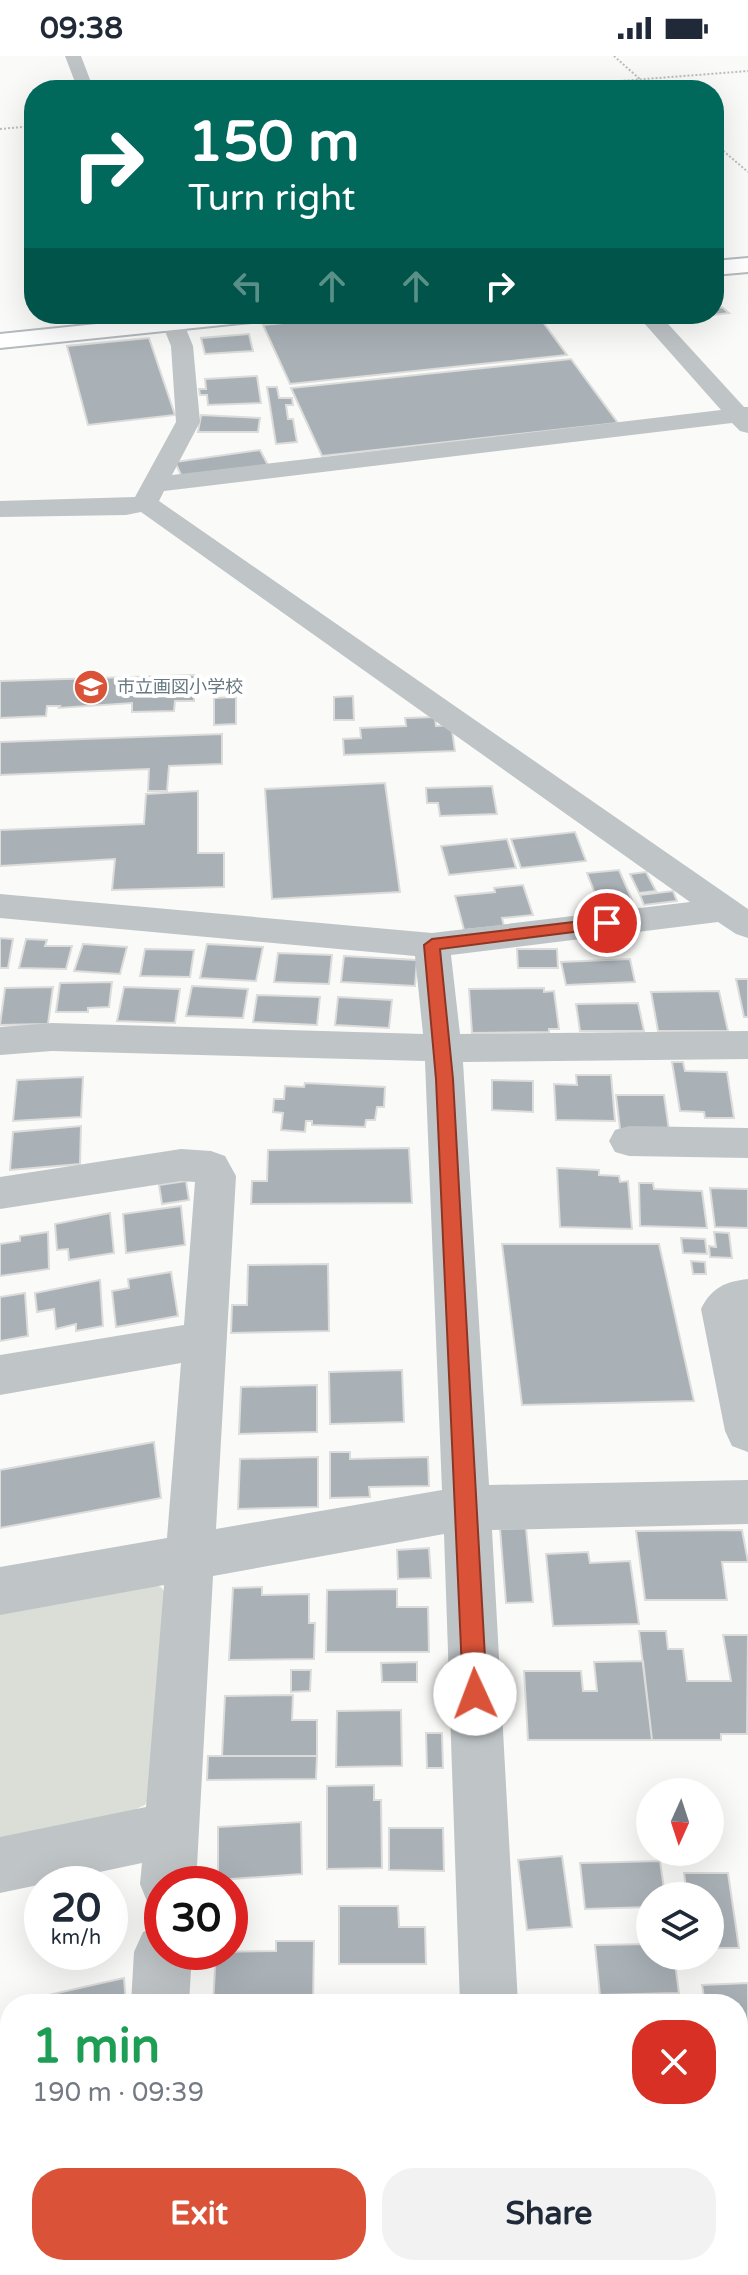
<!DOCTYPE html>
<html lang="en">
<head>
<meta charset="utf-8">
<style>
	:root { --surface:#fff; --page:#f2f2f3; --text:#1f2937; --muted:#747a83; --accent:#da5338 }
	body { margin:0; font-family:"Varela Round","Noto Sans JP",sans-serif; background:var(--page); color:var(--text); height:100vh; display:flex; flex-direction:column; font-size:30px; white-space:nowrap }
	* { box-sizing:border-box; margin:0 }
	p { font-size:26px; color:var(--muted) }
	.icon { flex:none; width:44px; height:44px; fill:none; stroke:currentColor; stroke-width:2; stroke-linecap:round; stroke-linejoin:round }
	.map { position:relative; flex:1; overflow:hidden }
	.sheet { position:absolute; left:0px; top:1938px; width:748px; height:282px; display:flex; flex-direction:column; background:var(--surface); border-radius:32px 32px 0 0; box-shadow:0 8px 32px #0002 }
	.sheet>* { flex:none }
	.banner { position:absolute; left:24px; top:24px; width:700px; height:244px; border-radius:32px; box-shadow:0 8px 32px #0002; background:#00695c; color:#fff; overflow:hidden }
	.needle { width:52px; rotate:183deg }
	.buttons { position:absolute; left:636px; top:1722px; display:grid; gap:16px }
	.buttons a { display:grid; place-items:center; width:88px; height:88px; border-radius:50%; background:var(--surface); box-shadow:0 8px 32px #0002; font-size:40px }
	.speed { position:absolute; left:24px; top:1810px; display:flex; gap:16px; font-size:40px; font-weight:700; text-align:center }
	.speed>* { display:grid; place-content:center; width:104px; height:104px; border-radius:50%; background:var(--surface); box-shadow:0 8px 32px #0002; line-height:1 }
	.speed small { font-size:20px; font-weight:400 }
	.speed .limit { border:12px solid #d22; background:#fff; color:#111 }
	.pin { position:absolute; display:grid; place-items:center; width:68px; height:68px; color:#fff; margin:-34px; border:4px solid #fff; border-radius:50%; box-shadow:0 2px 8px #0007 }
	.me { position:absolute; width:88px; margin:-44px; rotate:358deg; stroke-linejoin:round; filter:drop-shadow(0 0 6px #0008) }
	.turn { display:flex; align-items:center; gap:28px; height:168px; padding:0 32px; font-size:36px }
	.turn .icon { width:104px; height:104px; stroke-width:2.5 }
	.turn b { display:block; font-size:56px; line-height:68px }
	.lanes { display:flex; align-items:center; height:76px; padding:0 32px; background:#0003; justify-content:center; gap:40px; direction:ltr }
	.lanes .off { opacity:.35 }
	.round { display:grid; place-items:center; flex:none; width:84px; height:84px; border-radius:32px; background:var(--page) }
	.head { display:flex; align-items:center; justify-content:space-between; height:136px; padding:0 32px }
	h1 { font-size:48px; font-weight:800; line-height:60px; color:#1e9e55 }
	.button { display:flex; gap:16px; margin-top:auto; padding:16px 32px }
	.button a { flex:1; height:92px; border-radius:32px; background:var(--accent); color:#fff; font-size:32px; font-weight:800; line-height:92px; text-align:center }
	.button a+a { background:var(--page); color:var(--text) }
	.status { display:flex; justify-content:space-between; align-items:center; height:56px; padding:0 40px; background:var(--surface); direction:ltr }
	.status svg { height:22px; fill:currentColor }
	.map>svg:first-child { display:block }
	.green { fill:#daded7 }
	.building { fill:#a9b1b7; stroke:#dcdcda; stroke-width:2 }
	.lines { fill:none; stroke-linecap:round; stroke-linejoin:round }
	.major-casing { stroke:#b5babe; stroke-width:4 }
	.path { stroke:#babec0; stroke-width:2; stroke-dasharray:2 2; stroke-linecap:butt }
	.minor { fill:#bfc4c7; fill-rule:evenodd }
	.major { fill:#fff; fill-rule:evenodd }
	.route { fill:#da5338; stroke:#8e3624; stroke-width:2 }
	.labels { text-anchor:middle; stroke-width:8; stroke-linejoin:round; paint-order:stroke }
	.far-poi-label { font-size:18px; fill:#667781; stroke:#fff; text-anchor:start }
</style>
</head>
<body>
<div class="status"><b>09:38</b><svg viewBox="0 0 49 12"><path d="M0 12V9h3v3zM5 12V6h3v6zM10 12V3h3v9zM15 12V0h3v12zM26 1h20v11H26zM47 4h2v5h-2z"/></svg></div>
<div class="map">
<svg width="748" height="2219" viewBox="0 0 748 2219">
	<rect width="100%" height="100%" fill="#fafaf8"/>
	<!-- green -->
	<path class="green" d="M147 1526 161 1531 169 1542 153 1734 145 1749 123 1759 0 1785V1555Z"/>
	<!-- building -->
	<path class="building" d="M722 251 729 257 672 264 666 258H714V252Z
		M376 258H537L567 299 290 328 263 269Z
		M249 278 253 295 205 298 201 282Z
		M149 282 175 359 88 369 67 290Z
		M571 303 618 367 322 400 291 332Z
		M257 320 261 347 208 349 207 339H200L199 333H206L205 323Z
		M267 331H277L279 342H292L293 349H286L288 363H293L297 386 276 388Z
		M201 359 260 362 258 376H198Z
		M260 394 268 409 182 421 175 406Z
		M195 619 194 645H175L174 655 132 656V647L59 652 60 650H47L46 660 0 662V625Z
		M353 640 354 664H334V641Z
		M236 641V668L214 669V642Z
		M435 661 436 670 455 669 452 674 455 695 344 699 343 683 361 682 360 672 406 670 405 662Z
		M222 678V708L169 710 167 735H148L149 713 0 719V686Z
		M385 727 400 836 272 843 265 733Z
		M492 730 497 758 440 760 438 747H427L426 732Z
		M198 735V797H224V831L112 834 115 803 0 810V774L144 768 146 738Z
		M575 776 586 805 521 812 511 783Z
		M507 783 516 812 449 819 441 790Z
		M619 814 632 844 599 848 587 817Z
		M646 816 656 835 639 837 630 818Z
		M523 829 533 859 502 862 504 870 464 874 455 840 495 836 494 832Z
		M673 835 677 845 644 849 640 839Z
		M0 882 13 883 8 912H0Z
		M26 883 47 884 45 890H72L66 913 19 912Z
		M83 888 127 891 120 918 74 915Z
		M207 888 263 891 256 925 200 922Z
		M145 893 194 894 190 921 140 920Z
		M517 893H557L558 912H518Z
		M278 897 332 899 329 928 274 926Z
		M344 900 417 904 415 930 341 926Z
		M630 903 635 926 566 929 561 906Z
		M736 923H748V961H744Z
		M112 926 109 951 88 952V956H56L60 927Z
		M192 930 248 933 243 962 186 960Z
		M53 931 48 968 0 969 5 932Z
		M124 931 180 933 175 967 117 965Z
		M544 932V936L554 935 559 973H549V976L472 977 469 933Z
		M719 935 728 975H658L651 936Z
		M257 939 320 941 317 969 253 966Z
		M338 941 392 944 389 972 335 969Z
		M638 947 644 975H580L576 948Z
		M672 1006H683L685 1015 727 1016 734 1062H705L704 1056 680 1055Z
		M576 1019H611L615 1065 556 1064 554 1028 577 1029Z
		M83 1021 81 1061 13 1065 17 1024Z
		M492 1024 533 1025V1056L492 1054Z
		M305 1027 385 1031 384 1051H377L375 1064H366L365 1071 312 1069V1065H306L305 1076 281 1074 283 1057 273 1056 274 1043H284L285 1030 304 1031Z
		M616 1039H664L669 1074 620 1073Z
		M81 1070 80 1108 10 1114 13 1076Z
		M409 1092 412 1147 251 1148 252 1125H267L268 1094Z
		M557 1112 599 1114V1119L619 1120 620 1126 628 1125 632 1173 560 1171Z
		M186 1125 189 1144 162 1148 159 1129Z
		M639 1127H653L654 1133 702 1135 707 1172 640 1170Z
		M710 1132 748 1133V1172L715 1171Z
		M181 1150 185 1189 126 1197 123 1158Z
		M110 1157 114 1197 69 1204 68 1193 57 1194 55 1168Z
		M48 1176 49 1213 0 1220V1188L20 1185V1180Z
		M714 1176 729 1177 732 1202 710 1201 709 1190 716 1191Z
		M681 1182 705 1183 707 1198 683 1197Z
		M502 1188H659L694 1345 522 1349Z
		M691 1205 705 1206 706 1218H693Z
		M328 1208 329 1275 231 1277 232 1249H247L248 1209Z
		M171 1216 178 1260 116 1271 112 1235 129 1232 128 1223Z
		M100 1224 103 1270 76 1275V1268L56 1273 54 1253 37 1256 35 1237Z
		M25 1237 28 1280 0 1285V1241Z
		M402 1314 404 1366 330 1368 329 1316Z
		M317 1329V1376L239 1378 241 1331Z
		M154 1386 161 1442 0 1472V1414Z
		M330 1396H350V1403L428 1401 429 1430 369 1431 370 1441 330 1442Z
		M318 1401V1451L238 1453 240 1403Z
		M526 1472 533 1546 506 1547 500 1473Z
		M742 1474 748 1506H722L727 1544H645L636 1475Z
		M429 1492 431 1522 398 1523 397 1494Z
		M588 1496 590 1507 630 1505 639 1568 553 1570 546 1498Z
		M262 1531V1539L309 1538V1567H315L314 1603 229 1604 233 1532Z
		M397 1533V1551H428L429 1596H326L327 1534Z
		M639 1575H666L668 1593H683L687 1625H731L723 1579H748L747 1678H721V1684H652Z
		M643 1605 652 1684H528L524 1615H581L583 1635H597L594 1606Z
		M417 1606V1626H382L381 1607Z
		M291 1614H311L310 1635 291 1636Z
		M293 1639 292 1664H317V1700H222L225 1640Z
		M401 1654 402 1710 336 1711 337 1655Z
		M426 1677H442L443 1712H427Z
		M208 1700H317L316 1723 207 1724Z
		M374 1729V1744H381L382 1812 327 1813V1730Z
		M301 1766 302 1818 218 1824V1771Z
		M389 1772H443L444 1815 389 1814Z
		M562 1800 572 1871 527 1874 518 1804Z
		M660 1805 665 1840H650V1851L585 1853 580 1807Z
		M684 1817H728L739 1892H710V1840H687Z
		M339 1850H398L399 1871H425L426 1908H339Z
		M276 1885H314L313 1948H213L216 1896 276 1895Z
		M650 1888V1900H674L679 1937 600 1939 595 1889Z
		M124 1922 126 1948H26V1944Z
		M748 1927V1988L738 1989V1948H705L702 1929Z
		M10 1972V2029L6 2031 3 1974Z
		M748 2058V2145L738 2146V2059Z"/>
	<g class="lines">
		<!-- major casing -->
		<g class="major-casing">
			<path id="major" d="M748 202V216L714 219V205Z
				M193 258H273L269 263 261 265 0 292V278Z"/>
		</g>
		<!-- path -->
		<path class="path" d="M614 0 652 34
			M504 34 748 15
			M0 73 34 70
			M714 87 748 116"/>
		<!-- minor -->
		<path class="minor" d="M65 0H81L94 34H78Z
			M158 258H180L193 290 200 366 172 419 721 354 636 258H659L744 351H748V377L740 375 732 367 164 435 159 445 748 853V882L736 878 718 866 451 899 460 978 748 975V1003L463 1006 489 1429 748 1424V1468L492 1474 518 1948H460L444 1478 213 1520 196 1828H162V1853L148 1848 140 1828 142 1807 0 1837V1781L146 1751 164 1529 0 1559V1511L167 1482 181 1307 0 1339V1299L184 1269 195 1126 181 1125 0 1153V1121L181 1093 211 1095 225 1100 236 1120 216 1473 442 1434 425 1005 52 995 0 999V971L52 967 423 978 415 900 0 862V838L432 877 690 846 141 456 126 459 0 461V445L135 441 176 366 171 290Z
			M629 1070 748 1072V1102L629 1100 615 1096 609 1085 615 1074Z
			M748 1223V1396L732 1390 725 1375 701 1253C712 1231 725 1226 748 1223Z
			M162 1868V1896H192L189 1948H131L134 1896 143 1876Z
			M10 2116V2178L0 2181V2119Z
			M109 2210H173V2219H109Z
			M468 2210H532V2219H468Z"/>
		<!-- major -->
		<use href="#major" class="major"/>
	</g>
	<!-- route -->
	<path class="route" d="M607 862 613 863V871L440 893 453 1023 487 1638 484 1646 475 1650 467 1646 463 1638 436 1023 424 889 432 883Z"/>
	<!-- icons -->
	<defs>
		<g id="school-disc" transform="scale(1.8)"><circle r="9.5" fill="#da5338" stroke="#fff"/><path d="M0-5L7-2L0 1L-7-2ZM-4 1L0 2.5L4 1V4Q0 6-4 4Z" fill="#fff"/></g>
	</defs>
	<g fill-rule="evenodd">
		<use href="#school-disc" x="91" y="631"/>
	</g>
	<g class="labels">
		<!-- far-poi labels -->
		<g class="far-poi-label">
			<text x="117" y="637">市立画図小学校</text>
		</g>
	</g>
</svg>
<div class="buttons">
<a><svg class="needle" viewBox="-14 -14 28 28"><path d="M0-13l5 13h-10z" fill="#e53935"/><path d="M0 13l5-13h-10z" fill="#747a83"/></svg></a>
<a><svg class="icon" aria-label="layers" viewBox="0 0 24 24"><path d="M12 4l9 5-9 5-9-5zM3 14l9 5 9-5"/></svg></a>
</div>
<div class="speed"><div>20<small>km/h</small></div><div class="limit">30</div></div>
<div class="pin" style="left:607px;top:867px;background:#d93025"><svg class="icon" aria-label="arrive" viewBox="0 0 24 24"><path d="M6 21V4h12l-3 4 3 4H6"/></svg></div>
<svg class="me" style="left:475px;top:1638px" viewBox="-20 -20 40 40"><circle r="19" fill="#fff"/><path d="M0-13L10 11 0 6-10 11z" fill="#da5338"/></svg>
<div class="banner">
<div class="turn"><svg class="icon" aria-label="right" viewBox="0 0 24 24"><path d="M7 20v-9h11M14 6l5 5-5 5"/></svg><div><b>150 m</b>Turn right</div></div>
<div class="lanes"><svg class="icon off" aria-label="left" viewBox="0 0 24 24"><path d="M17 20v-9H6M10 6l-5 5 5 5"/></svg><svg class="icon off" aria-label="ahead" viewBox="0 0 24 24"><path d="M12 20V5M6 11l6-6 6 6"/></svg><svg class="icon off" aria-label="ahead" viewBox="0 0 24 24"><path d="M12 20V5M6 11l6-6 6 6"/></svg><svg class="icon" aria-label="right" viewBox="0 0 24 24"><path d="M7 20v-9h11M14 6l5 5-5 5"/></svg></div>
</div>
<section class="sheet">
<div class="head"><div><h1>1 min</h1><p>190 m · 09:39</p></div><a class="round" style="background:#d93025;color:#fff"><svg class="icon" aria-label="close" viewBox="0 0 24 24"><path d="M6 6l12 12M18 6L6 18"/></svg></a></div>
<div class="button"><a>Exit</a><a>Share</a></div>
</section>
</div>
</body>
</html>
